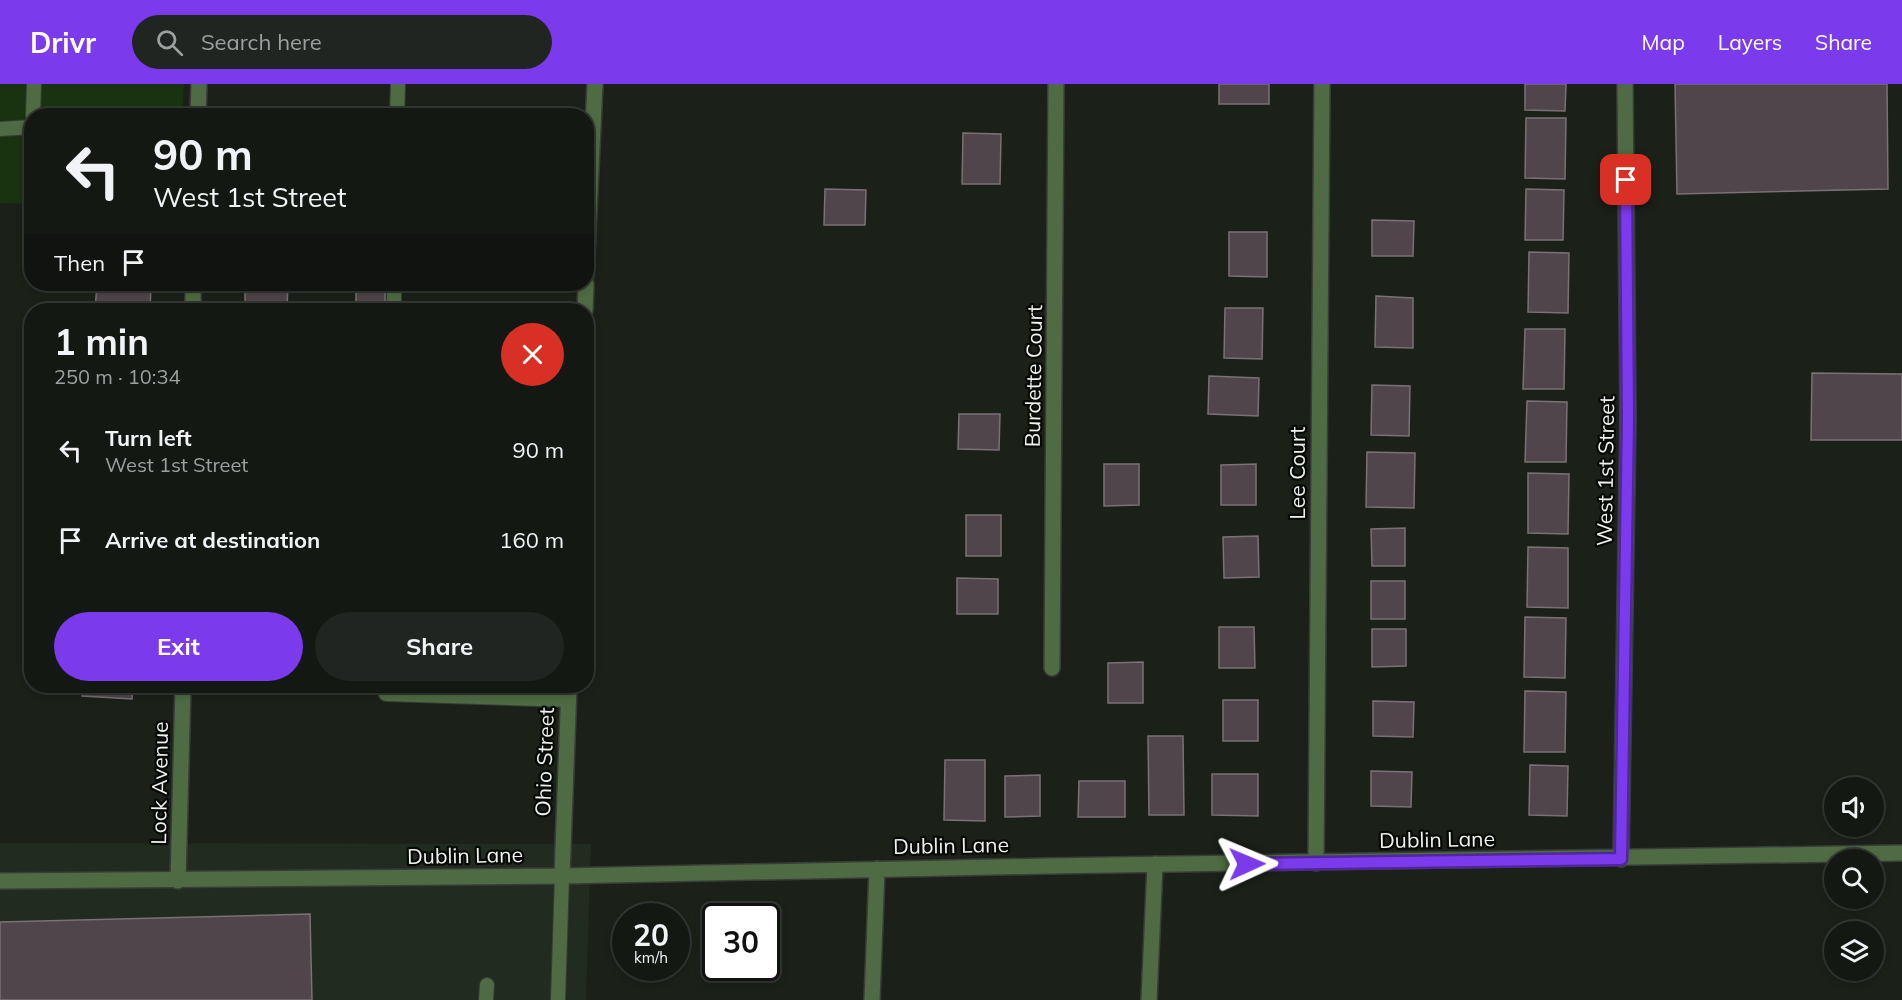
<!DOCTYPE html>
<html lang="en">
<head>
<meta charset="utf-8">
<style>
	:root { --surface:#141813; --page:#212521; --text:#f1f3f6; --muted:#9da0a0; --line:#333733; --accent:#7c3aed }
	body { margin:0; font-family:Mulish,sans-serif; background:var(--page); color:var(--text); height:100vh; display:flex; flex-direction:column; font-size:22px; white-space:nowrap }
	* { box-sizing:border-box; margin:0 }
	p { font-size:20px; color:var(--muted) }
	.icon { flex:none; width:33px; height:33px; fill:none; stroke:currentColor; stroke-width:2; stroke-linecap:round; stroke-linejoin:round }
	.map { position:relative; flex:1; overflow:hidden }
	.sheet { position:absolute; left:24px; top:219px; width:570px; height:390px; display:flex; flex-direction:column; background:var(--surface); border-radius:24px; box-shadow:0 3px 9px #0003,0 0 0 2px var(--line) }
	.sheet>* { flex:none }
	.top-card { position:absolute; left:24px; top:24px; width:570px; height:183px; border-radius:24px; box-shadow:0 3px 9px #0003,0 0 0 2px var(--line); background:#141813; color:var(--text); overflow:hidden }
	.tools { position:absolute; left:1824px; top:693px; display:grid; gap:12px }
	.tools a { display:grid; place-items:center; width:60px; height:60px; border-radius:50%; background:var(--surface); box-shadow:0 3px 9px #0003,0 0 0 2px var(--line); font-size:30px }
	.speed { position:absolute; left:612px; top:819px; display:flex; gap:12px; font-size:30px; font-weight:700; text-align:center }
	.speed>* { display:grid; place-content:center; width:78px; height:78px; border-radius:50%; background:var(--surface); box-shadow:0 3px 9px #0003,0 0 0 2px var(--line); line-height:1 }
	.speed small { font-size:15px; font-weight:400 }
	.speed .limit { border:3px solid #111; border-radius:9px; background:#fff; color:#111 }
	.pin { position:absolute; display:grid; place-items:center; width:51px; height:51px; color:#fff; margin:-26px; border-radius:12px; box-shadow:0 3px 9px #0006 }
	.me { position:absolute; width:66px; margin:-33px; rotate:89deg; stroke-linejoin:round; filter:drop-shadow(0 0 4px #0008) }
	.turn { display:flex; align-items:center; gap:21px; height:126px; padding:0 30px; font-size:27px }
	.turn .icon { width:78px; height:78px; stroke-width:2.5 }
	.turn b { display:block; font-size:42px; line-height:51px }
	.then { display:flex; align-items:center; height:57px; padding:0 30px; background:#0003; gap:12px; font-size:22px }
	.round { display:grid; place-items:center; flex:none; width:63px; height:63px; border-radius:32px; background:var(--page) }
	.headline { display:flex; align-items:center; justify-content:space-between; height:102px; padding:0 30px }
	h1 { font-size:36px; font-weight:700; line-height:45px }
	.action { display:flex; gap:12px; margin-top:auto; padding:12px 30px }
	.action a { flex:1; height:69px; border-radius:36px; background:var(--accent); color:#fff; font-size:24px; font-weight:700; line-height:69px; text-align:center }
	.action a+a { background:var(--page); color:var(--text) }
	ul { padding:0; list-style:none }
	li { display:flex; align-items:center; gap:18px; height:90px; padding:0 30px }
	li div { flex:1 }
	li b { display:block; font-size:22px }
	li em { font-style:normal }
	header { display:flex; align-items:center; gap:36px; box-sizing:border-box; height:84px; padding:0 30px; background:var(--accent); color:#fff }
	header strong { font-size:28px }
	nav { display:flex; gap:33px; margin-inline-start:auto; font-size:21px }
	.search { width:420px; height:54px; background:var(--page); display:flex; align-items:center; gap:15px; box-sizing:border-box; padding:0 21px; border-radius:33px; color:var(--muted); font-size:22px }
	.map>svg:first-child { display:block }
	.built { fill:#222b1f }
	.green { fill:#19320f }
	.building { fill:#4f454a; stroke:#7a7075; stroke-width:1.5 }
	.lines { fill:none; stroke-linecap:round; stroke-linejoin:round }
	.service-casing { stroke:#393d37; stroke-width:16 }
	.minor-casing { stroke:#393d37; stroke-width:18 }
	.service { stroke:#4e6b43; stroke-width:14 }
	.minor { stroke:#4e6b43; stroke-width:15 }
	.route-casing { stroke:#51269a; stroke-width:15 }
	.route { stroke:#7c3aed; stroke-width:10 }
	.labels { text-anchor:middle; stroke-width:4.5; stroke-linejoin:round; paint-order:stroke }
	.street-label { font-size:21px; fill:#eef1ed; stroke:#070906 }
</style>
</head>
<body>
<header>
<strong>Drivr</strong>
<div class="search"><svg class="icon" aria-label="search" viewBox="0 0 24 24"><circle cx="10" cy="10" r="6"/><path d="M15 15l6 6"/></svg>Search here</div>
<nav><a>Map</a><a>Layers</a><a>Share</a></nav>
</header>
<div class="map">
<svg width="1902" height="916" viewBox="0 0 1902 916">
	<rect width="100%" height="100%" fill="#1b2019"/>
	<!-- built -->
	<path class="built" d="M0 759 591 760 586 916H0Z"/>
	<!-- green -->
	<path class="green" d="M0 0H184L182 31 32 32 31 120 0 119Z"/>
	<!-- building -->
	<path class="building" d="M1219 0H1269V20H1219Z
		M1525 0H1566L1565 27 1525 26Z
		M1675 0H1887L1888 105 1677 110Z
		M1526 34H1566L1565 95 1525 94Z
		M963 49 1001 50 1000 100H962Z
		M825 105 866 106 865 141H824Z
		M1526 105 1564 106 1563 156H1525Z
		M1372 136 1414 137 1413 172H1372Z
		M1229 148H1267V193L1229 192Z
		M1529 168 1569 169 1568 229 1528 228Z
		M97 200 151 201 150 226H95Z
		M245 200H288L287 226H245Z
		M356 200H385V225H356Z
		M1376 212 1413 214V264L1375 263Z
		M1225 224H1263L1262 275 1224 274Z
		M1525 245H1565L1564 305H1523Z
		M1812 289 1902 290V356H1811Z
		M1209 292 1259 294 1258 332 1208 330Z
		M1372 301 1410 302 1409 352 1371 351Z
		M1527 317 1567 318 1566 378H1525Z
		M959 330H1000L999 366 958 365Z
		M1367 368 1415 369 1414 424 1366 423Z
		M1104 380H1139V421L1104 422Z
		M1256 380V421H1221V381Z
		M1528 389 1569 390 1568 450 1528 449Z
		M966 431H1001V472H966Z
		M1405 444V482H1372L1371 445Z
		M1258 452 1259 493 1224 494 1223 453Z
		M1528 463 1568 464V524L1527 523Z
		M957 494 998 495V530H957Z
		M1371 497H1405V535H1371Z
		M1525 533 1566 534 1565 594 1524 593Z
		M1219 543H1254L1255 584H1219Z
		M1372 545H1406V582L1372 583Z
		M1143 578V619H1108V579Z
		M83 602H133L132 615 82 612Z
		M1525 607 1566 608 1565 668H1524Z
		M1223 616H1258V657H1223Z
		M1373 617 1414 618 1413 653 1373 652Z
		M1148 652H1183L1184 731H1149Z
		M945 676H985V737L944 736Z
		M1530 681 1568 682 1567 732 1529 731Z
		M1371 687 1412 688 1411 723 1371 722Z
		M1212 690H1258V732L1212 731Z
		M1040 691V732L1005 733V692Z
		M1079 697H1125V733H1078Z
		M310 830 312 916H0V838Z"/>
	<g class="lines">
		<!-- service casing -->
		<g class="service-casing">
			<path id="service" d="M33 32 34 0
				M397 32 398 0
				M0 45 32 43
				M394 226V200
				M386 602V610L569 616
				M486 916 487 901
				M558 916 562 792"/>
		</g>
		<!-- minor casing -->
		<g class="minor-casing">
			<path id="minor" d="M198 32 199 0
				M586 191 595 0
				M193 226V200
				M585 226 586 200
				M1052 584 1056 0
				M1621 775 1628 335 1625 0
				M1316 779 1322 0
				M562 792 569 602
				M0 797 562 792 1047 782 1902 769
				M178 797 183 602
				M872 916 877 785
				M1149 916 1155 780"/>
		</g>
		<!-- service -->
		<use href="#service" class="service"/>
		<!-- minor -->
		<use href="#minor" class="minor"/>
	</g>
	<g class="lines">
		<!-- route casing -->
		<g class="route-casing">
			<path id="route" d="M1247 780 1621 775 1628 335 1626 96"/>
		</g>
		<!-- route -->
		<use href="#route" class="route"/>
	</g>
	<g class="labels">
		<!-- street labels -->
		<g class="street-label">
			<text transform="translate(1034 292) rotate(-89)" y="7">Burdette Court</text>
			<text transform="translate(1606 387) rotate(-89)" y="7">West 1st Street</text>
			<text transform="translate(1298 389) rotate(-90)" y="7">Lee Court</text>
			<text transform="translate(545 678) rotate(-88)" y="7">Ohio Street</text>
			<text transform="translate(160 699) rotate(-89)" y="7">Lock Avenue</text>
			<text transform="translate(1437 756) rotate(-1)" y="7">Dublin Lane</text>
			<text transform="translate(951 762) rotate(-1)" y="7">Dublin Lane</text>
			<text transform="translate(465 772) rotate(-1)" y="7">Dublin Lane</text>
		</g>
	</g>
</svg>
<div class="tools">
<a><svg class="icon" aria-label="sound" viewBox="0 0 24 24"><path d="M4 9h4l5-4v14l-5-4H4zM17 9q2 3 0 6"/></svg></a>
<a><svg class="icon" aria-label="search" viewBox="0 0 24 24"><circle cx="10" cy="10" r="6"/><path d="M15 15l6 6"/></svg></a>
<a><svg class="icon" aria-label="layers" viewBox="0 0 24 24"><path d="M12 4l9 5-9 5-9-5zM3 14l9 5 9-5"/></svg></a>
</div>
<div class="speed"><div>20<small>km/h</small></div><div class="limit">30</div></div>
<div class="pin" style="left:1626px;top:96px;background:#d93025"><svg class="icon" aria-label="arrive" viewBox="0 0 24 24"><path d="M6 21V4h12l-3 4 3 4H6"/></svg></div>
<svg class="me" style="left:1247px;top:780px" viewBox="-20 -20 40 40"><path d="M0-17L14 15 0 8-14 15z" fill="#7c3aed" stroke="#fff" stroke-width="4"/></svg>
<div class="top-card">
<div class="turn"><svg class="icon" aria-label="left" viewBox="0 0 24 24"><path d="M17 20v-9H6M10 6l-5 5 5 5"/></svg><div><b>90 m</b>West 1st Street</div></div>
<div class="then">Then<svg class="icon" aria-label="arrive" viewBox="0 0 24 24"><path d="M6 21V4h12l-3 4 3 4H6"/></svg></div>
</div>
<section class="sheet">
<div class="headline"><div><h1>1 min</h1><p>250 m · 10:34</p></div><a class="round" style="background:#d93025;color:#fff"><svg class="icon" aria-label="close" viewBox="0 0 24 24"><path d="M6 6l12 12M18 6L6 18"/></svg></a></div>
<ul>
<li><svg class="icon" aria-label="left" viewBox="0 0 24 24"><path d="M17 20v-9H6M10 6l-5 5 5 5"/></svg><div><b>Turn left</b><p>West 1st Street</p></div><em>90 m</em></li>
<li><svg class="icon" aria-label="arrive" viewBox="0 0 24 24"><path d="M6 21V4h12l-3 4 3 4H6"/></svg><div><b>Arrive at destination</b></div><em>160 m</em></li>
</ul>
<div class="action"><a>Exit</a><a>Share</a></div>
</section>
</div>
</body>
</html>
